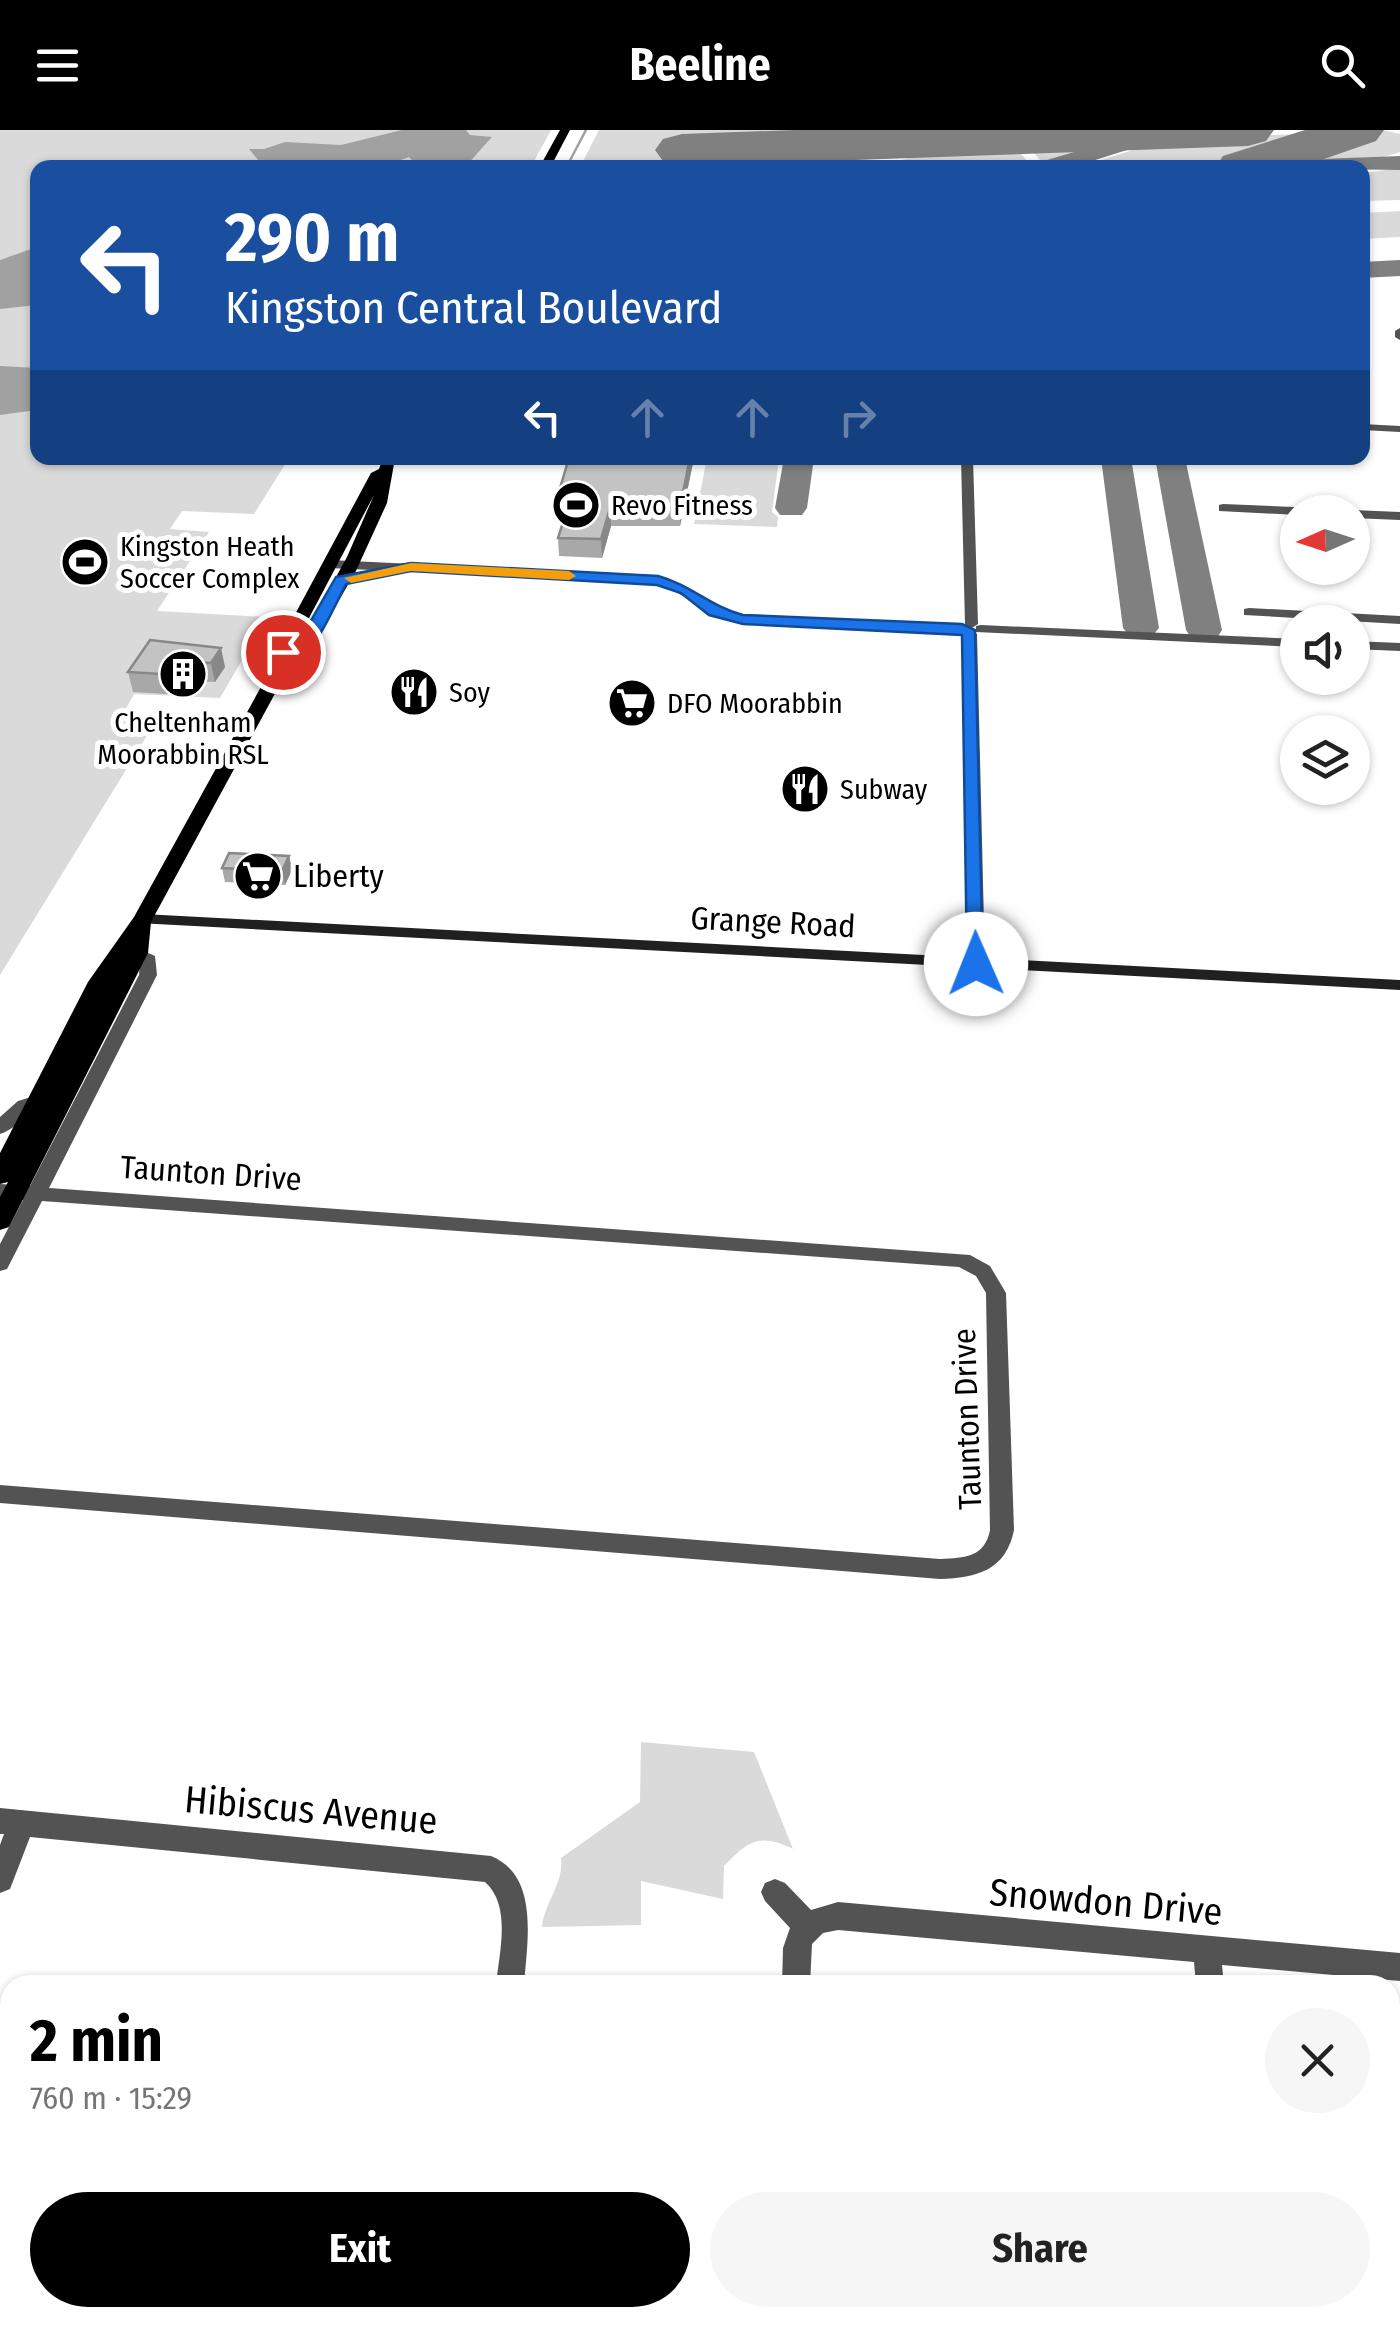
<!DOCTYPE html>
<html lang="en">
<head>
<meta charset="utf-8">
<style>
	:root { --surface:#fff; --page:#f6f6f6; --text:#222; --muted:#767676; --accent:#000 }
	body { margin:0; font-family:"Fira Sans Condensed",sans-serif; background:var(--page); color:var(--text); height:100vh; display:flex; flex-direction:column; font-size:38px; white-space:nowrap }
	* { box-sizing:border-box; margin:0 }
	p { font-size:32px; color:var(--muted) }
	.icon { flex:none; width:55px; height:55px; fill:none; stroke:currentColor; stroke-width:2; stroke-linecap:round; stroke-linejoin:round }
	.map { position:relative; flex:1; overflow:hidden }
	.sheet { position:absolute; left:0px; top:1845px; width:1400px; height:352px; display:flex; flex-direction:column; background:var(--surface); border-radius:30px 30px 0 0; box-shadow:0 2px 8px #0004 }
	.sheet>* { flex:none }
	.hud { position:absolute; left:30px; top:30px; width:1340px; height:305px; border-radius:20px; box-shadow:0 2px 8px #0004; background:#1a4fa0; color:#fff; overflow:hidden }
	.needle { width:65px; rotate:267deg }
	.buttons { position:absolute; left:1280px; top:365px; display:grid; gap:20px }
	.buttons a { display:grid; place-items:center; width:90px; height:90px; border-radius:50%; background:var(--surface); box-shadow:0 2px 8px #0004; font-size:50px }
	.pin { position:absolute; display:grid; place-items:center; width:85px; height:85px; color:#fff; margin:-42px; border:5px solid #fff; border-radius:50%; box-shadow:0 2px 10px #0007 }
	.me { position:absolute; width:110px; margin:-55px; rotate:359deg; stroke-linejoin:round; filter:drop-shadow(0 0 8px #0008) }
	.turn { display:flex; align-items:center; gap:35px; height:210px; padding:0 30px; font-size:45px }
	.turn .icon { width:130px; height:130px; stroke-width:2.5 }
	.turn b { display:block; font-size:70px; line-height:85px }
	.lanes { display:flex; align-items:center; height:95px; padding:0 30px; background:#0003; justify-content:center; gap:50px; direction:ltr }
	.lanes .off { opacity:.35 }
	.round { display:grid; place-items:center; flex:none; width:105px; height:105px; border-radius:52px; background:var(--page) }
	.overview { display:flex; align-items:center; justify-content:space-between; height:170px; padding:0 30px }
	h1 { font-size:60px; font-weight:700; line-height:75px; color:var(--accent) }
	.cta { display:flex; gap:20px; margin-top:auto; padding:20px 30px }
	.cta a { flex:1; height:115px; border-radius:60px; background:var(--accent); color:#fff; font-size:40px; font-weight:700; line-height:115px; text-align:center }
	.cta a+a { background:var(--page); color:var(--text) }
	header { display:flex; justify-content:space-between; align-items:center; height:130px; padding:0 30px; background:var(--accent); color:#fff; font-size:45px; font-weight:700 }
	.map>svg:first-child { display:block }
	.green { fill:#dadada }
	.water { fill:#a1a1a1 }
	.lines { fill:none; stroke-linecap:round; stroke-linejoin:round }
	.stream { stroke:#a1a1a1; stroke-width:2.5 }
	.taxiway { fill:#808080; fill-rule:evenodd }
	.runway { fill:#808080; fill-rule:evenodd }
	.minor { fill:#535353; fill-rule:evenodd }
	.secondary { fill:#202020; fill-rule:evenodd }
	.primary { fill:#000; fill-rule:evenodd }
	.wall { fill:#a8a8a8 }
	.shaded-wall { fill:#888 }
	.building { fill:#c3c3c3; stroke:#888; stroke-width:2.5 }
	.route { fill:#1a73e8; stroke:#114b97; stroke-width:2.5 }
	.slow { fill:#f59e0b }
	.labels { text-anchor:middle; stroke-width:10; stroke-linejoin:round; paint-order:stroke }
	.far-poi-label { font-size:28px; fill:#000; stroke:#fff; text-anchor:start }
	.poi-label { font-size:32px; fill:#000; stroke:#fff; text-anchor:start }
	.street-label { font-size:32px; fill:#000; stroke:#fff }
	.near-street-label { font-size:38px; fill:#000; stroke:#fff }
</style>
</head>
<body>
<header><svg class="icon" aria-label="menu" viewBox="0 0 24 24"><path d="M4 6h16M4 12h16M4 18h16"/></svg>Beeline<svg class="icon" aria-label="search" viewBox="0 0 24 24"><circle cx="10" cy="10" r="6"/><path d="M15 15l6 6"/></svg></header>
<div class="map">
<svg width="1400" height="2196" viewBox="0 0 1400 2196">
	<rect width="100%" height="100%" fill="#fff"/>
	<!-- green -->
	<path class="green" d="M0 0H551L531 37 38 38V328H339H289L254 384 182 381 170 399 209 402 157 481 267 487 220 568 134 564 123 584 159 586 0 845Z
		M599 0H834L832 10 680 15 688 37H580Z
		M1383 0 1400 4V22L1380 28 1280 31Z
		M1333 3 1237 33 1082 36 1171 8Z
		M1121 10 1042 32 1030 19 1045 13Z
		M1012 14 1030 34 876 37 953 16Z
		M833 21 830 34 822 37H704L702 31 723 24Z
		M1400 38V70L1363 71V43Z
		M1400 81V107L1363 109V83Z
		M707 328H779L772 382 778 387 777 397 694 394Z
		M641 1612 754 1622 793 1719C759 1702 747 1712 724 1736L723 1769 641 1751V1795L542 1797C545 1771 564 1754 561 1728L640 1672Z"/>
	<!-- water -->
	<path class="water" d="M402 0H466L470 5 492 7 464 38 413 37 415 34 409 27 384 36 264 37 249 19H264L285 12 341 15Z
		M37 117V175L0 179V130Z
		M0 236 37 238V280L0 285Z"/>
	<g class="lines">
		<!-- stream -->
		<path class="stream" d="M566 38 586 0"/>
		<!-- taxiway -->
		<path class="taxiway" d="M1255 0 1244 6 1146 14 1070 38H1034L1037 33 1148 0Z
			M801 10 812 16 809 21 708 28 704 31 705 38H683L684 23 704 15Z
			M1400 26V40L1260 38 1271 31Z
			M1400 130V146L1362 148V132Z
			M784 328H814L807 378 802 385H780L775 378Z
			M1101 328H1131L1159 498 1153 505 1141 509 1129 505 1123 498Z
			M1155 328H1185L1222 500 1217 508 1204 511 1191 508 1186 500Z"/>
		<!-- runway -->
		<path class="runway" d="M795 0H1274L1266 11 1248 16 682 36 663 31 655 20 663 9 682 4Z
			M1305 0H1384L1376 11 1298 38H1215L1223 26Z"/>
		<!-- minor -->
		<path class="minor" d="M1400 198V210L1395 207V201Z
			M1362 294 1400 296V302L1362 300Z
			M961 328H973L978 494 967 501 977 504 985 834 976 839 967 834 965 501 736 492C705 484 683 461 653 453L329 438 323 434 329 430 653 445C684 453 706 475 736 484L965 495Z
			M1223 374 1317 378 1323 382 1298 385 1219 381V375Z
			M1352 380 1400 382V390L1352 388V382H1347Z
			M1249 478 1400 486V494L1244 485V479Z
			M981 495 1298 509V517L976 502V496Z
			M1352 511 1400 513V521L1352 519Z
			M137 818 155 826 157 845 49 1058 970 1125 990 1136 1006 1163 1014 1400C1006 1440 977 1448 940 1449L0 1373V1355L940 1429C965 1428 985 1427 990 1400L986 1163 976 1146 959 1137 42 1071 7 1139 0 1141V1114L23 1070 0 1068V1054L30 1056 139 845 140 832 128 823Z
			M41 964 50 970 48 974C26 981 19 998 0 1004V987L18 971Z
			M0 1678 491 1726C540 1746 527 1813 524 1855H496C499 1823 512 1776 485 1752L30 1707 10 1759 0 1763V1715L4 1704H0Z
			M775 1749 785 1753 811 1780 838 1772 1400 1823V1851L1222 1835 1224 1855H1196L1194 1832 838 1800 823 1803 812 1814 810 1855H782L783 1818 790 1798 765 1771 761 1762 765 1753Z
			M123 2188H157L154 2196H119Z
			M483 2188H515L514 2196H482Z
			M753 2188H795L792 2196H749Z
			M842 2188H875L879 2196H845Z"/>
		<!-- secondary -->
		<path class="secondary" d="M143 784 1400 850V860L137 793 135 789Z"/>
		<!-- primary -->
		<path class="primary" d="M560 0H570L550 38H539Z
			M382 331 394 334 387 373 355 443 411 432 419 437 349 453 309 522 284 547 151 792 148 823 12 1091 9 1097 0 1100V1067L8 1052 0 1054V1023L88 852 134 787 267 546 294 518 318 480 347 427 374 365 309 488 295 492 293 488 371 343 379 339Z"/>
	</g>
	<!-- wall -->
	<path class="wall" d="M694 328 680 396H611L602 428 559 426 558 408 567 379 561 376 560 358Z
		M150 510 225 537 215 552 189 551 182 565 133 562 128 542Z
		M289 726 292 740 285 755 225 752 222 738Z"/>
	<!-- shaded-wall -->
	<path class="shaded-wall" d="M690 328H694L680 396V377Z
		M610 378 611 396 602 428 601 409Z
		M221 518 225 537 215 552 211 533Z
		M185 532 189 551 182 565 177 545Z
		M289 726 292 740 285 755 282 741Z"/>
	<!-- building -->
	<path class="building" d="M569 328H690L680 377 610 378 601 409 558 408 572 364 560 358Z
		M150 510 221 518 211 533 185 532 177 545 128 542Z
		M229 723 289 726 282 741 222 738Z"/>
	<!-- route -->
	<path class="route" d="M411 433 658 446C691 455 711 477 743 485L962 494 975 500 983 838 976 840 967 834 962 505 743 494 709 485 681 463 657 455 411 441 346 454C333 478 308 543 276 541L275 522 283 517 291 523 294 520 336 447Z"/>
	<!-- slow -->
	<path class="slow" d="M411 433 569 441 576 446 569 450 411 441 351 453 344 448Z"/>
	<!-- icons -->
	<defs>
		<g id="stadium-disc" transform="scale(2.5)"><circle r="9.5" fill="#000" stroke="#fff"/><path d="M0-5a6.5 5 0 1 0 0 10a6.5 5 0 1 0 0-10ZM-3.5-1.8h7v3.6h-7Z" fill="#fff"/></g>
		<g id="building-disc" transform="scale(2.5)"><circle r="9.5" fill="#000" stroke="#fff"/><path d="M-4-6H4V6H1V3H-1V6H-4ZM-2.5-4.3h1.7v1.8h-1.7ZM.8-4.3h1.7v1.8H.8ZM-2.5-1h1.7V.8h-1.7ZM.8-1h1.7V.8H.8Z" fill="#fff"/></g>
		<g id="restaurant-disc" transform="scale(2.5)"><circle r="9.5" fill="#000" stroke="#fff"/><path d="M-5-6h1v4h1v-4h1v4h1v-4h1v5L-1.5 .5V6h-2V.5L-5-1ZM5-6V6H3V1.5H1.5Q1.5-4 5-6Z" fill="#fff"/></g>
		<g id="supermarket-disc" transform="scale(2.5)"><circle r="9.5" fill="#000" stroke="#fff"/><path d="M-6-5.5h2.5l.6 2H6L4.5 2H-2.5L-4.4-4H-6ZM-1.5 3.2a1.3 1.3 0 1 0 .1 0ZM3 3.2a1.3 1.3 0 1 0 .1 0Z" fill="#fff"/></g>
	</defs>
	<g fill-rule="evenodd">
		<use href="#stadium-disc" x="576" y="375"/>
		<use href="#stadium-disc" x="85" y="432"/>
		<use href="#building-disc" x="183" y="544"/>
		<use href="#restaurant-disc" x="414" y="562"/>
		<use href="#supermarket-disc" x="632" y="573"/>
		<use href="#restaurant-disc" x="805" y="659"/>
		<use href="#supermarket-disc" x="258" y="746"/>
	</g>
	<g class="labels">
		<!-- far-poi labels -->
		<g class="far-poi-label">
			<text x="611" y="385">Revo Fitness</text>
			<text x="120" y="426">Kingston Heath<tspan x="120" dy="32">Soccer Complex</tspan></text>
			<text x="449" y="572">Soy</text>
			<text x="667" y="583">DFO Moorabbin</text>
			<text x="183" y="602" text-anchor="middle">Cheltenham<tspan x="183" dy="32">Moorabbin RSL</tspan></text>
			<text x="840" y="669">Subway</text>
		</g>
		<!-- poi labels -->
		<g class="poi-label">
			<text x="293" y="757">Liberty</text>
		</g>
		<!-- street labels -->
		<g class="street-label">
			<text transform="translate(773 792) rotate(3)" y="11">Grange Road</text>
			<text transform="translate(211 1043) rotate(4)" y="11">Taunton Drive</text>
			<text transform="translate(967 1289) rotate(-92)" y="11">Taunton Drive</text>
		</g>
		<!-- near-street labels -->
		<g class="near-street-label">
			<text transform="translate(311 1680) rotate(5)" y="13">Hibiscus Avenue</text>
			<text transform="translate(1106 1772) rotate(5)" y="13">Snowdon Drive</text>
		</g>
	</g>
</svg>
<div class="buttons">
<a><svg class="needle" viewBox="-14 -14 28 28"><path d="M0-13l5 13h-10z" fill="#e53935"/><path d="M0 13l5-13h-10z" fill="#767676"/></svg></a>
<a><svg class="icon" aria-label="sound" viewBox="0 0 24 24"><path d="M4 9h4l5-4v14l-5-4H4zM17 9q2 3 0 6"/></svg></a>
<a><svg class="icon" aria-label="layers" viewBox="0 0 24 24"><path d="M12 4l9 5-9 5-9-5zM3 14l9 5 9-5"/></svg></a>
</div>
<div class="pin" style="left:283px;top:522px;background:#d93025"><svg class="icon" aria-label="arrive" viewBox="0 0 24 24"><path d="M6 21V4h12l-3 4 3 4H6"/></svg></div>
<svg class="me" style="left:976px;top:834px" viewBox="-20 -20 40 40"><circle r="19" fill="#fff"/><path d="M0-13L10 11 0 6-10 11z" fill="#1a73e8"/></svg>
<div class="hud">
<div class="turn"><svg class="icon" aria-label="left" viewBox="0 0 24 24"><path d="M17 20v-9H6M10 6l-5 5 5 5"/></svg><div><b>290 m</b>Kingston Central Boulevard</div></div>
<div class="lanes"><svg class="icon" aria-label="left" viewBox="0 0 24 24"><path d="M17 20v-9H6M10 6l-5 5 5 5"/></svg><svg class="icon off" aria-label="ahead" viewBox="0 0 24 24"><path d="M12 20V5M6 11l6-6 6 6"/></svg><svg class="icon off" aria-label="ahead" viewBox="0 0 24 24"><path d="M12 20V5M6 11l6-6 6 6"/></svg><svg class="icon off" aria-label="right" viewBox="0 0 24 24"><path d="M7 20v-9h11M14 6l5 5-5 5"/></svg></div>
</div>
<section class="sheet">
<div class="overview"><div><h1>2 min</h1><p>760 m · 15:29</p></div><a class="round"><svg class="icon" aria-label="close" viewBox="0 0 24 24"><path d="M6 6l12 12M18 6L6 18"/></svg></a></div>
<div class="cta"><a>Exit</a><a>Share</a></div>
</section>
</div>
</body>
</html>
